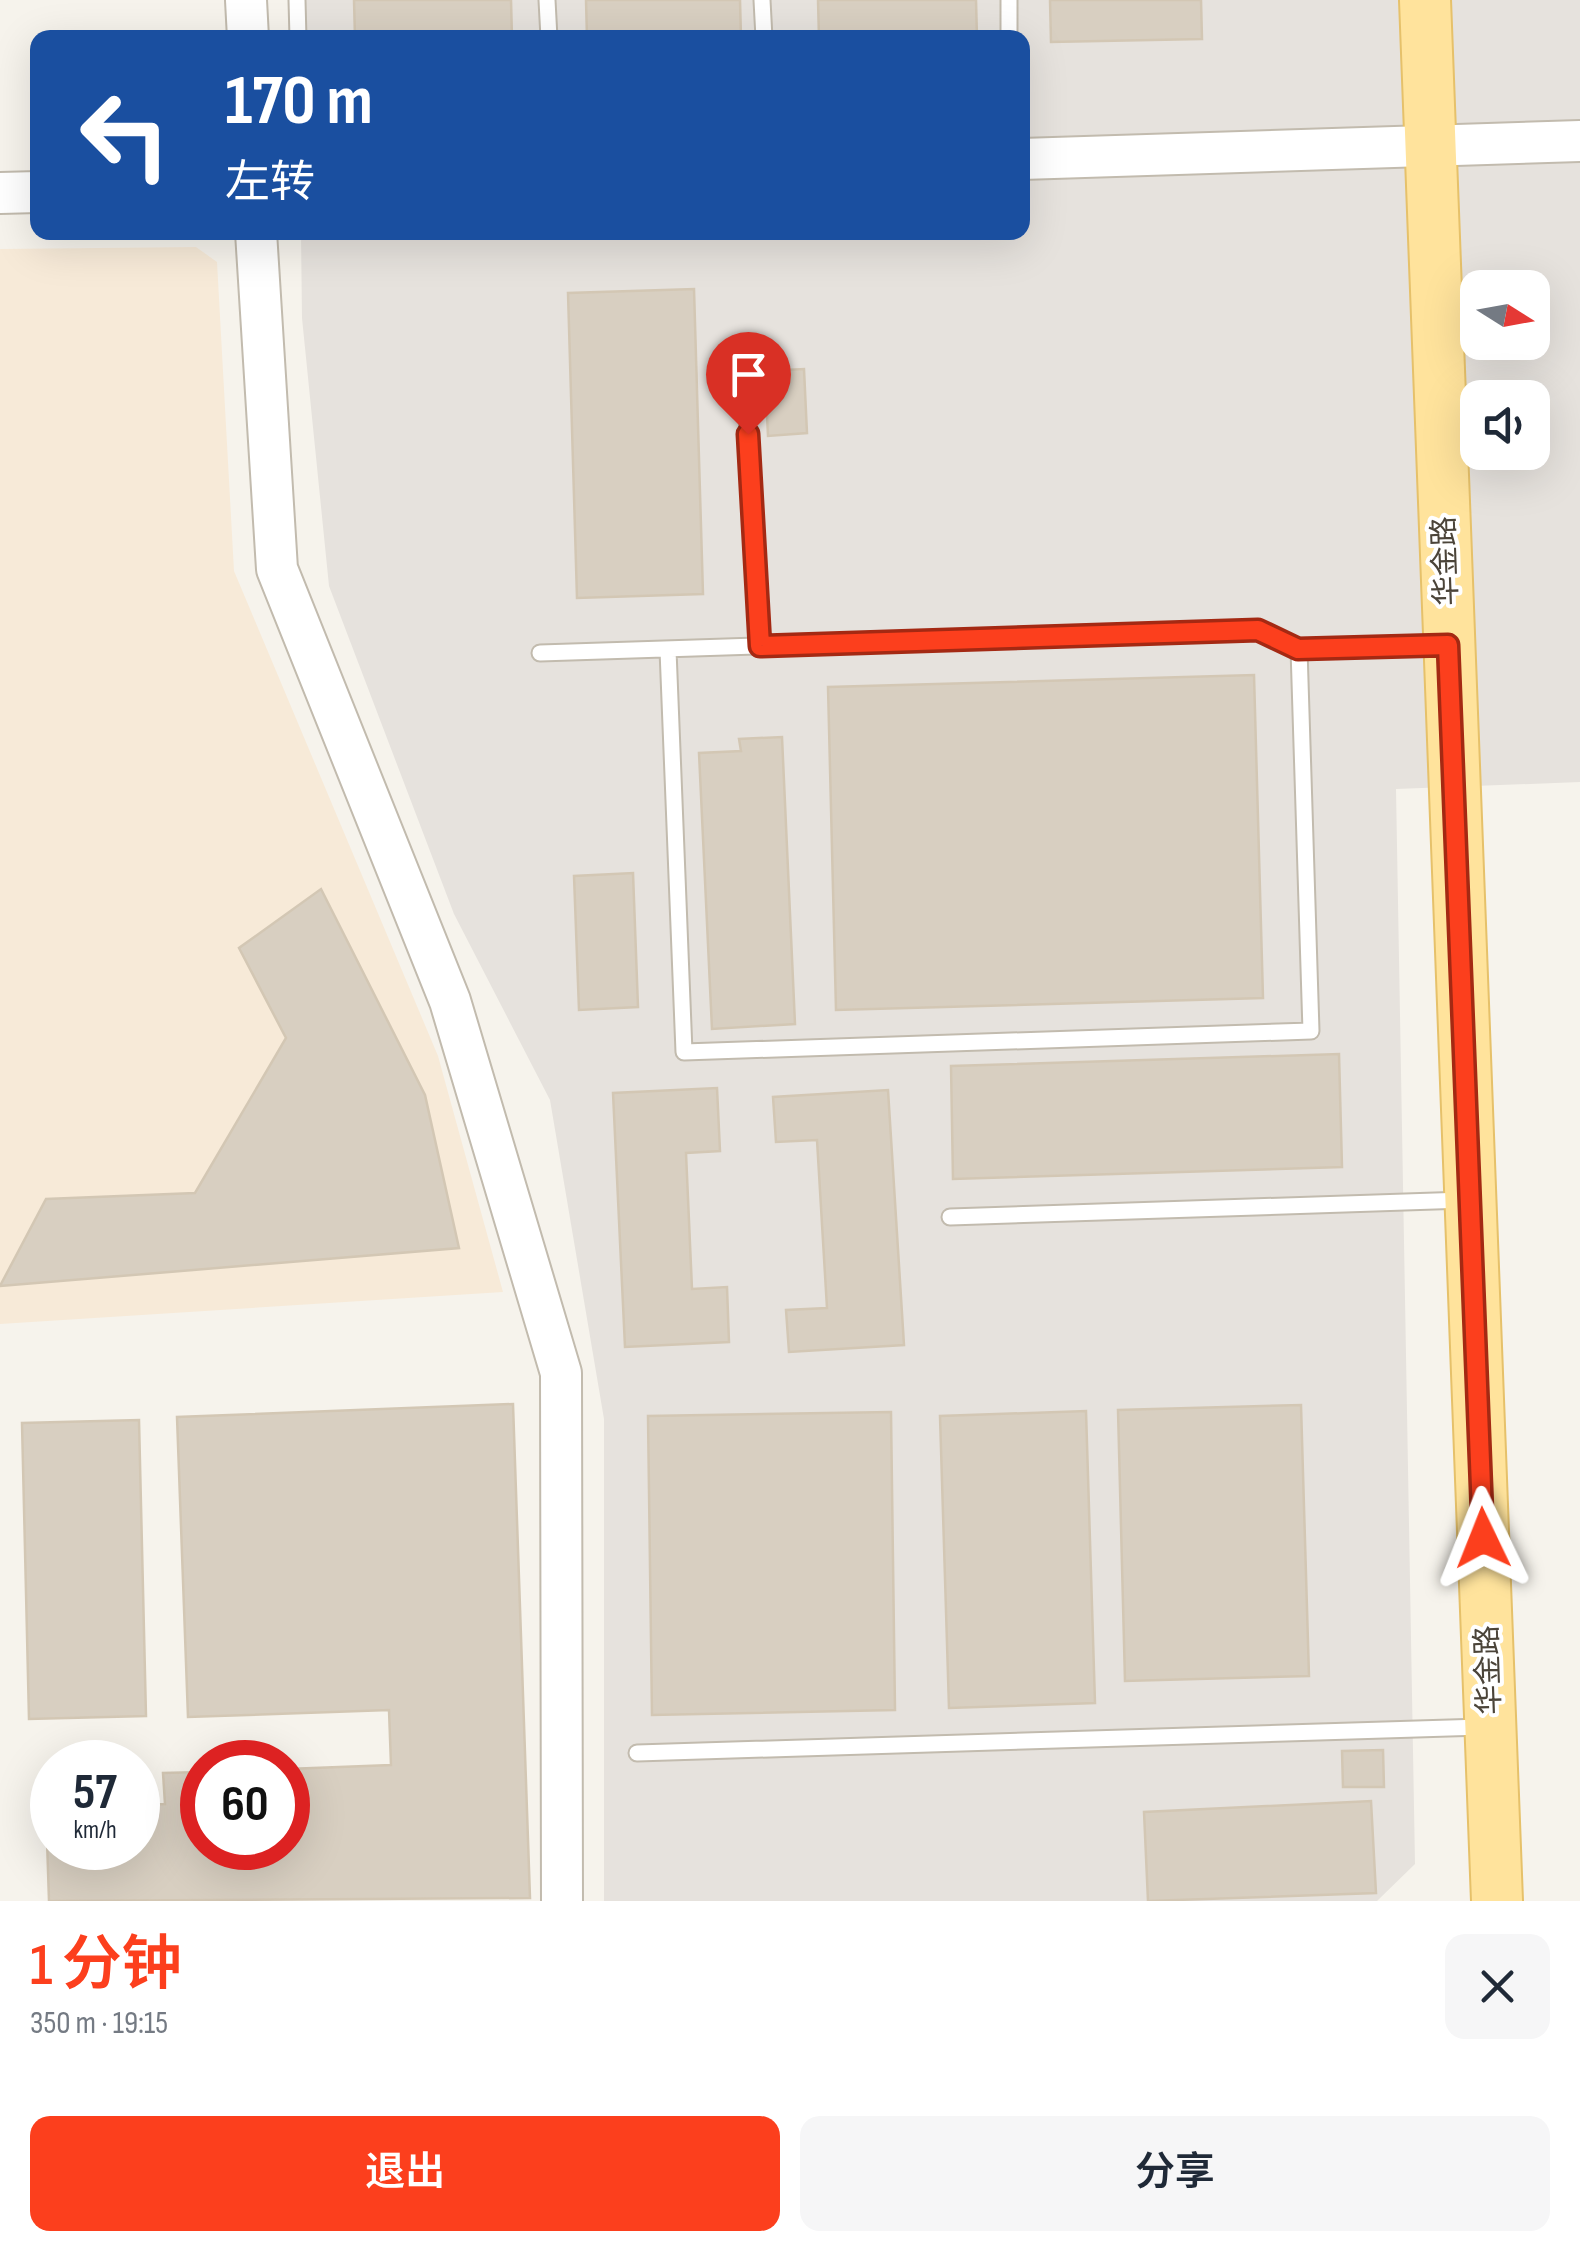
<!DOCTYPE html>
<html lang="zh">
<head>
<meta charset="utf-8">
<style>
	:root { --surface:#fff; --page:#f6f6f7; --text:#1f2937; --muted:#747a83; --accent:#fc3f1d }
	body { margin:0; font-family:"Sofia Sans Condensed","Noto Sans SC",sans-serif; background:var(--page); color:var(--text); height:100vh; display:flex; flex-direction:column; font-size:38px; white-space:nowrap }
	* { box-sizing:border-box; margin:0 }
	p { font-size:32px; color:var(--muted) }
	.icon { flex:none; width:55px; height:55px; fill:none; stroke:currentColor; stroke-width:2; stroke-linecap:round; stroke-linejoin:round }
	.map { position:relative; height:1901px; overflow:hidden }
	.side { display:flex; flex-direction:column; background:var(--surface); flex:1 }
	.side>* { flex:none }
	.hud { position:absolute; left:30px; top:30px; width:1000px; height:210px; border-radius:20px; box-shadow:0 10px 40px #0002; background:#1a4fa0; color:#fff; overflow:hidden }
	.needle { width:65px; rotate:101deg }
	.fabs { position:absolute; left:1460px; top:270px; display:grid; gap:20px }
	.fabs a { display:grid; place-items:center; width:90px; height:90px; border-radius:20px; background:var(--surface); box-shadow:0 10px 40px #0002; font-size:50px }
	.speed { position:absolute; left:30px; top:1740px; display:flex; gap:20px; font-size:50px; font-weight:700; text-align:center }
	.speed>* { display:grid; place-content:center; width:130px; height:130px; border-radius:50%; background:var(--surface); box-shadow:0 10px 40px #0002; line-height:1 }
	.speed small { font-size:25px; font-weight:400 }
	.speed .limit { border:15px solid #d22; background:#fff; color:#111 }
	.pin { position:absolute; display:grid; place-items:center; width:85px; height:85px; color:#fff; margin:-102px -42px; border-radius:50% 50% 50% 0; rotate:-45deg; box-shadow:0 0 10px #0007 }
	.pin .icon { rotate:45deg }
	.me { position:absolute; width:110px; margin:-55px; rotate:358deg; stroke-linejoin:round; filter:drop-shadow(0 0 8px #0008) }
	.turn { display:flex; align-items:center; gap:35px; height:210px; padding:0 30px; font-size:45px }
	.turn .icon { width:130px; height:130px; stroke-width:2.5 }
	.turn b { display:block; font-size:70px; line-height:85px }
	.round { display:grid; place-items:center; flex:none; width:105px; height:105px; border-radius:20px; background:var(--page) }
	.summary { display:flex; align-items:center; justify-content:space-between; height:170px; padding:0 30px }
	h1 { font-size:60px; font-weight:600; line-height:75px; color:var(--accent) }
	.action { display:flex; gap:20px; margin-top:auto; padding:20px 30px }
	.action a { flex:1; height:115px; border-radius:20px; background:var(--accent); color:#fff; font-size:40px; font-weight:600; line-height:115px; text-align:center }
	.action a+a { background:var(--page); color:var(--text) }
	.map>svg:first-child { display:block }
	.commercial { fill:#f7ead8 }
	.industrial { fill:#e6e2dd; fill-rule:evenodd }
	.building { fill:#d8cfc1; stroke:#d3c7b4; stroke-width:2.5 }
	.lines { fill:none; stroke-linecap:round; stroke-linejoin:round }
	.service-casing { stroke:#c2bbae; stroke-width:19 }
	.tertiary-casing { stroke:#c2bbae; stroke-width:44 }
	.primary-casing { stroke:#e6c16a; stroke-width:54 }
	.service { stroke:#fff; stroke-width:15 }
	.tertiary { stroke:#fff; stroke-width:40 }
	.primary { stroke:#ffe39c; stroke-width:50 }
	.route-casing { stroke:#a42913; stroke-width:25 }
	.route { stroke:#fc3f1d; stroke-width:18 }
	.labels { text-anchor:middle; stroke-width:8; stroke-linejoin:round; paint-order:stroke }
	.street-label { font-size:30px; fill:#4b4439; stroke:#fff }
</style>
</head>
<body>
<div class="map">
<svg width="1580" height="1901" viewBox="0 0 1580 1901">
	<rect width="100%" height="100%" fill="#f6f3ec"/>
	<!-- commercial -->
	<path class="commercial" d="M196 247 217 262 234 571 438 1056 503 1292 0 1324V249Z"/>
	<!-- industrial -->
	<path class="industrial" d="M297 0H1580V782L1396 789 1415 1864 1377 1901H604V1419L550 1100 454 914 329 586 302 318 301 233 1022 232V38L298 37ZM1478 288H1532V342H1478ZM1478 398H1532V452H1478Z"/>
	<!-- building -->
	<path class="building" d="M354 0H511L512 38H355Z
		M586 0H740L741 38H587Z
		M818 0H976L977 38H819Z
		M1050 0H1201L1202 39 1051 42Z
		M694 289 703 594 577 598 568 293Z
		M804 369 807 433 768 436 765 371Z
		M1254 675 1263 998 836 1010 828 687Z
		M782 737 795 1024 712 1029 699 753 741 751 739 739Z
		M633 873 638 1007 579 1010 574 876Z
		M321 889 425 1095 459 1248 0 1286 46 1199 195 1193 286 1038 239 948Z
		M1339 1054 1342 1167 953 1179 951 1066Z
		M717 1088 720 1151 686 1153 692 1289 727 1287 729 1342 625 1347 613 1093Z
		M888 1090 904 1345 789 1352 786 1310 827 1308 817 1140 776 1142 773 1097Z
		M513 1404 530 1898 49 1901 46 1809 52 1808V1848H138V1805L165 1804 163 1773 202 1772V1848H288V1769L391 1765 389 1710 188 1717 177 1417Z
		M1301 1405 1309 1676 1125 1681 1118 1410Z
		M1086 1411 1095 1703 949 1708 940 1416Z
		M891 1412 895 1710 652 1715 648 1416Z
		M139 1420 146 1716 29 1719 22 1423Z
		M1383 1750 1384 1787H1343L1342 1751Z
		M1371 1801 1376 1893 1148 1901 1144 1812Z"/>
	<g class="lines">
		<!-- service casing -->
		<g class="service-casing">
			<path id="service" d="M297 0 298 38
				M547 0 549 38
				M762 0 764 38
				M1009 0V38
				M746 398 760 647
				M668 650 684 1052 1311 1031 1299 649
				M540 653 1258 630 1299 649 1442 645
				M950 1217 1465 1200
				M637 1753 1482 1727"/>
		</g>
		<!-- tertiary casing -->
		<g class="tertiary-casing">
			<path id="tertiary" d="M246 0 248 38
				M1022 159 1580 141
				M0 193 38 192
				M256 232 277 569 450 1001 561 1373 562 1901"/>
		</g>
		<!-- primary casing -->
		<g class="primary-casing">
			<path id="primary" d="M1425 0 1497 1901"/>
		</g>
		<!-- service -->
		<use href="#service" class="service"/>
		<!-- tertiary -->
		<use href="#tertiary" class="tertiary"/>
		<!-- primary -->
		<use href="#primary" class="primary"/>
	</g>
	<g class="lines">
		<!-- route casing -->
		<g class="route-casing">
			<path id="route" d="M748 434 760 646 1258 630 1298 649 1448 645 1483 1538"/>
		</g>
		<!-- route -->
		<use href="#route" class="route"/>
	</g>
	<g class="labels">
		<!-- street labels -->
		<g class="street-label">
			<text transform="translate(1445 561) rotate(-92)" y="10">华金路</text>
			<text transform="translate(1488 1670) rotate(-92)" y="10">华金路</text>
		</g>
	</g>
</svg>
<div class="fabs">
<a><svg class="needle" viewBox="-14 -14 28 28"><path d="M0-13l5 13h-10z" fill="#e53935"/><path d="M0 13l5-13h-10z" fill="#747a83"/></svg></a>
<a><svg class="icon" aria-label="sound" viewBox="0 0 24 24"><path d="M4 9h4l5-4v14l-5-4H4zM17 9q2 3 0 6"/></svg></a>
</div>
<div class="speed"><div>57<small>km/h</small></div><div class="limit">60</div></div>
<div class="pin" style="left:748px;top:434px;background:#d93025"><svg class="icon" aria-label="arrive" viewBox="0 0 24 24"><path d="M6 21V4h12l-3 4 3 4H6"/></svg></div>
<svg class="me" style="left:1483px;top:1538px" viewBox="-20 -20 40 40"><path d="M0-17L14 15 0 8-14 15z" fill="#fc3f1d" stroke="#fff" stroke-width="4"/></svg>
<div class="hud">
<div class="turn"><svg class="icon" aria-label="left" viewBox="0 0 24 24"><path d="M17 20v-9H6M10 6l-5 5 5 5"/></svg><div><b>170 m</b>左转</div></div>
</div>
</div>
<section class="side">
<div class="summary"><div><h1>1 分钟</h1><p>350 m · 19:15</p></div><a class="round"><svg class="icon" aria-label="close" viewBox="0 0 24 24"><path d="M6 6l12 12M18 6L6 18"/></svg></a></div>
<div class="action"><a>退出</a><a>分享</a></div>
</section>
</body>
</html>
